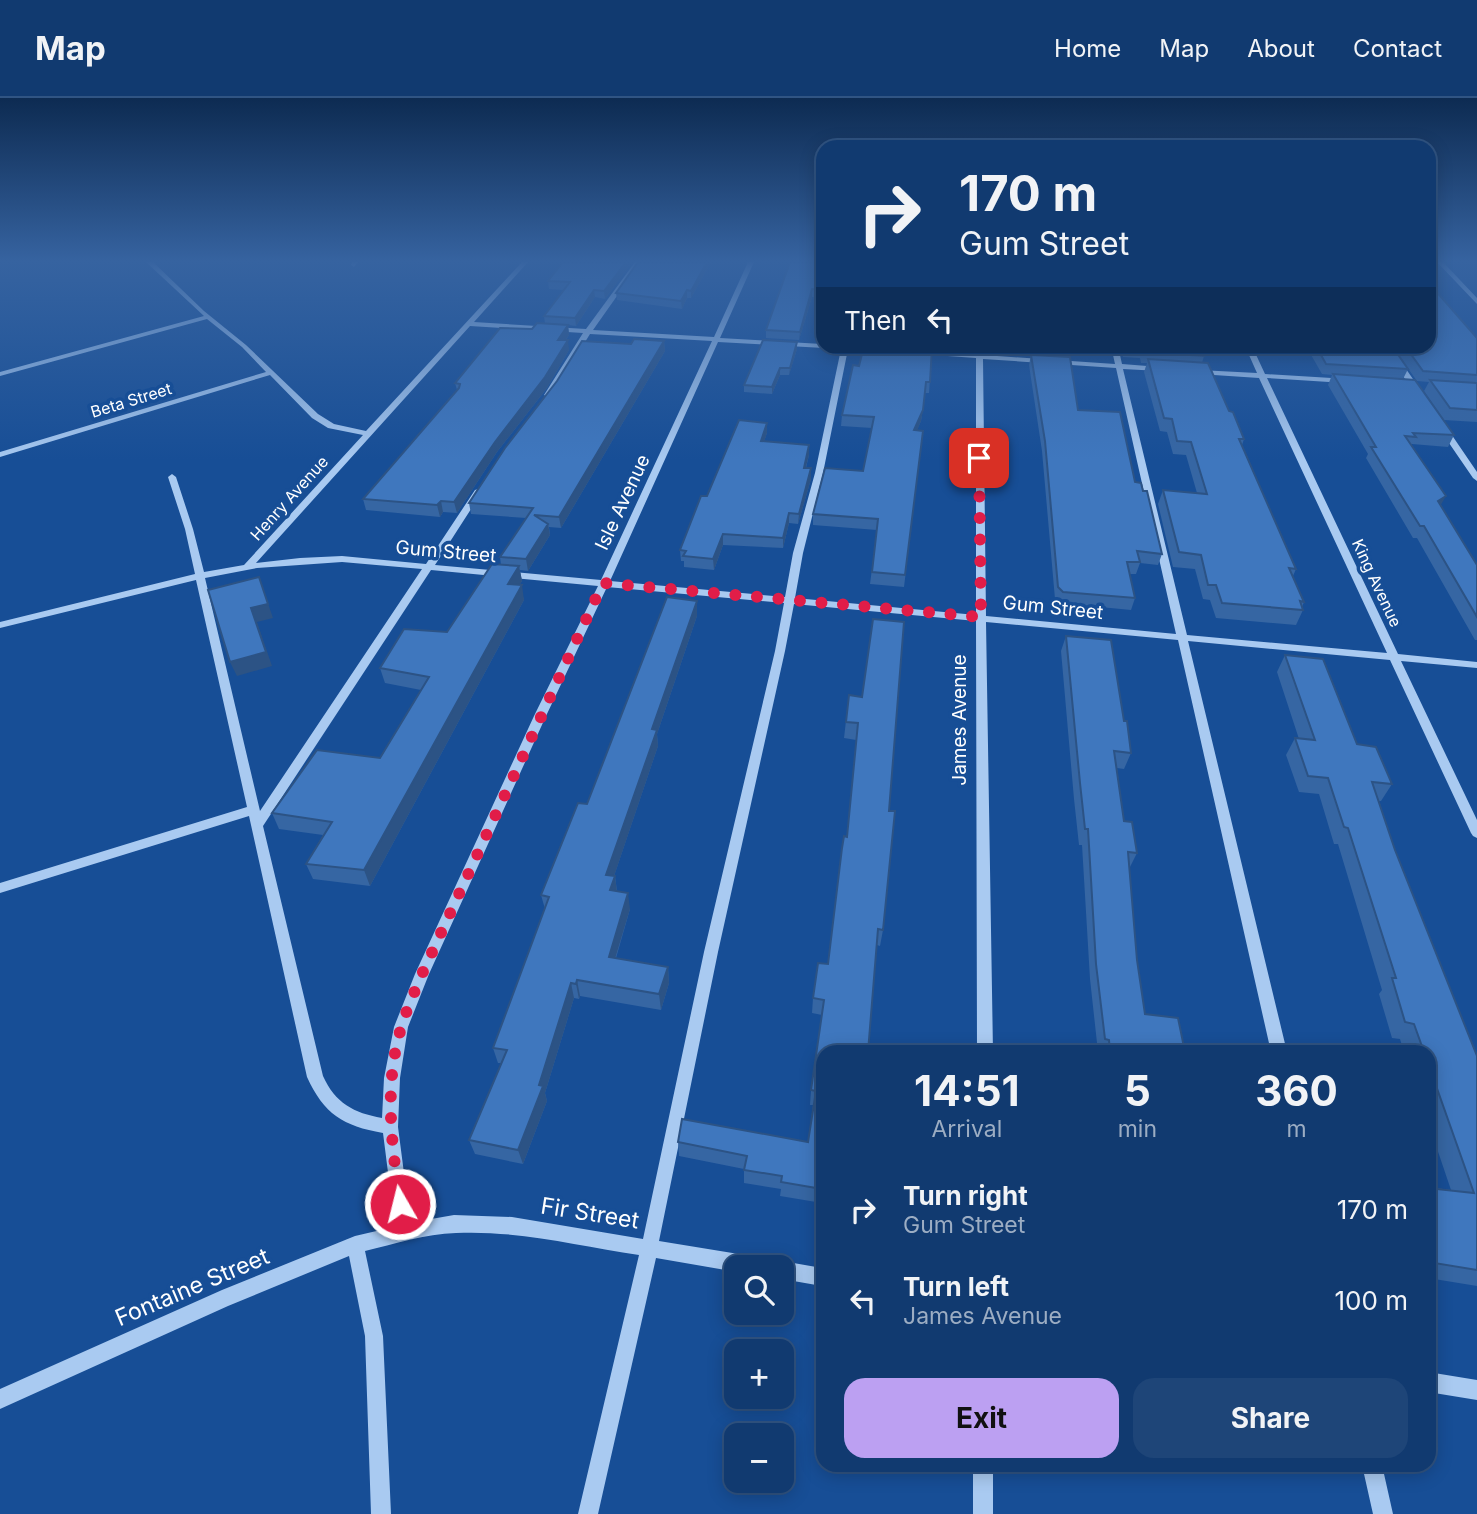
<!DOCTYPE html>
<html lang="en">
<head>
<meta charset="utf-8">
<style>
	:root { --surface:#113a70; --page:#1e4578; --text:#f1f3f6; --muted:#9cadc3; --line:#305483; --accent:#bca0f2 }
	body { margin:0; font-family:Inter,sans-serif; background:var(--page); color:var(--text); height:100vh; display:flex; flex-direction:column; font-size:26px; white-space:nowrap }
	* { box-sizing:border-box; margin:0 }
	p { font-size:23px; color:var(--muted) }
	.icon { flex:none; width:38px; height:38px; fill:none; stroke:currentColor; stroke-width:2; stroke-linecap:round; stroke-linejoin:round }
	.map { position:relative; flex:1; overflow:hidden }
	.sheet { position:absolute; left:816px; top:947px; width:620px; height:427px; display:flex; flex-direction:column; background:var(--surface); border-radius:21px; box-shadow:0 4px 18px #0003,0 0 0 2px var(--line) }
	.sheet>* { flex:none }
	.guide { position:absolute; left:816px; top:42px; width:620px; height:214px; border-radius:21px; box-shadow:0 4px 18px #0003,0 0 0 2px var(--line); background:#113a70; color:var(--text); overflow:hidden }
	.fabs { position:absolute; left:724px; top:1157px; display:grid; gap:14px }
	.fabs a { display:grid; place-items:center; width:70px; height:70px; border-radius:14px; background:var(--surface); box-shadow:0 4px 18px #0003,0 0 0 2px var(--line); font-size:35px }
	.pin { position:absolute; display:grid; place-items:center; width:60px; height:60px; color:#fff; margin:-30px; border-radius:14px; box-shadow:0 4px 10px #0006 }
	.me { position:absolute; width:77px; margin:-38px; rotate:352deg; stroke-linejoin:round; filter:drop-shadow(0 0 5px #0008) }
	.turn { display:flex; align-items:center; gap:24px; height:147px; padding:0 28px; font-size:32px }
	.turn .icon { width:91px; height:91px; stroke-width:2.5 }
	.turn b { display:block; font-size:49px; line-height:60px }
	.then { display:flex; align-items:center; height:66px; padding:0 28px; background:#0003; gap:14px; font-size:26px }
	.eta { display:flex; justify-content:space-evenly; align-items:center; height:119px; text-align:center }
	.eta b { font-size:42px; font-weight:700; line-height:49px }
	.cta { display:flex; gap:14px; margin-top:auto; padding:14px 28px }
	.cta a { flex:1; height:80px; border-radius:21px; background:var(--accent); color:#111; font-size:28px; font-weight:700; line-height:80px; text-align:center }
	.cta a+a { background:var(--page); color:var(--text) }
	ul { padding:0; list-style:none }
	li { display:flex; align-items:center; gap:21px; height:91px; padding:0 28px }
	li div { flex:1 }
	li b { display:block; font-size:26px }
	li em { font-style:normal }
	header { display:flex; align-items:center; gap:42px; box-sizing:border-box; height:98px; padding:0 35px; background:var(--surface); border-bottom:2px solid var(--line) }
	header strong { font-size:33px }
	nav { display:flex; gap:38px; margin-inline-start:auto; font-size:24px }
	.map>svg:first-child { display:block }
	.lines { fill:none; stroke-linecap:round; stroke-linejoin:round }
	.minor { fill:#a9caf1; fill-rule:evenodd }
	.wall { fill:#3666a3 }
	.shaded-wall { fill:#2c5385 }
	.building { fill:#3f77be; stroke:#2c5385; stroke-width:2 }
	.route { stroke:#e11d48; stroke-width:12; stroke-dasharray:0 21.6 }
	.labels { text-anchor:middle; stroke-width:7; stroke-linejoin:round; paint-order:stroke }
	.far-street-label { font-size:16px; fill:#fff; stroke:#174e96 }
	.street-label { font-size:19px; fill:#fff; stroke:#174e96 }
	.near-street-label { font-size:23px; fill:#fff; stroke:#174e96 }
</style>
</head>
<body>
<header>
<strong>Map</strong>
<nav><a>Home</a><a>Map</a><a>About</a><a>Contact</a></nav>
</header>
<div class="map">
<svg width="1477" height="1416" viewBox="0 0 1477 1416">
	<rect width="100%" height="100%" fill="#174e96"/>
	<g class="lines">
		<!-- minor -->
		<path class="minor" d="M146 164H153L204 213 246 247 318 316 334 326 366 333 522 164H528L474 224 586 231 635 164H641L593 232 714 239 748 164H754L720 240 822 246V248H865L976 256V248H982L983 257 1115 266 1111 248H1118L1122 266 1160 269 1164 271 1160 273 1123 271 1187 537 1387 555 1259 280 1199 276 1195 274 1199 272 1257 275 1245 248H1252L1265 276 1348 281 1349 283 1345 285 1267 280 1398 556 1477 564V570L1401 563 1477 722V740L1473 738 1471 735 1390 562 1188 543 1287 954H1271L1178 542 986 524 993 954H977L976 523 794 506 785 553 718 854 659 1143 763 1160 769 1163 772 1169H737V1174L656 1160 598 1416H578L639 1157C579 1148 517 1132 456 1135 425 1136 394 1146 365 1153L383 1238 391 1416H371L365 1238 349 1158 228 1208 0 1311V1291L222 1192 355 1138 398 1128 392 1106 383 1035C343 1028 324 1016 307 979L249 718 0 795V785L247 709 196 482 0 530V524L195 476 185 431 168 379 172 376 176 379 193 431 204 474 244 467 363 337 328 330 312 320 270 277 0 359V354L266 274 242 249 207 221 0 278V274L204 218ZM470 228 583 235 544 297 548 299 552 297 590 236 712 243 601 482 435 467 482 394 478 391 475 392 426 466 342 458 300 460 256 465ZM718 244 841 251 815 375 793 455 785 499 610 483ZM848 251 976 260V517L795 500 803 455 823 375ZM983 261 1116 270 1176 536 986 518ZM342 464 422 471 260 713 205 480 257 470ZM431 472 598 488 534 618 415 876 394 929 384 980 382 1020C354 1015 335 1005 323 978L263 728ZM607 489 784 505 775 553 704 854 643 1141 512 1119 454 1117 414 1124 408 1106 398 1029 400 980 408 929 429 876 546 618Z
			M352 164H358L354 169 351 167Z
			M1437 164H1443L1477 200V206Z
			M1383 248H1390L1422 294 1421 296H1415Z
			M1439 327H1445L1477 374V383L1473 380 1438 329Z
			M782 1163 822 1170V1188L782 1181V1169H774L776 1166Z
			M1428 1274 1477 1282V1302L1428 1294Z
			M973 1367H993V1416H973Z
			M1362 1367H1382L1393 1416H1373Z"/>
	</g>
	<!-- wall -->
	<path class="wall" d="M563 164H632L605 201 595 199 576 228 568 227 569 237 566 242 569 252 547 290 497 354 457 415 443 414 440 419 366 412 363 401 457 292 455 285 532 231 545 226 544 218 564 192 549 191 548 183Z
		M638 164H711L691 200H687L682 211 617 202 616 195Z
		M822 164V200L812 199 799 242 766 240V232Z
		M1477 240V324L1444 322 1424 293 1429 284 1417 283 1392 248H1428Z
		M664 243 665 253 561 430 549 429 550 437 528 473 520 472 522 483 519 487 524 502 370 788 313 781 306 766 323 737 279 731 272 715 380 660 421 592 385 585 380 570 447 534 501 467 500 459 526 420 471 416 469 405 631 246Z
		M888 248 932 249 929 295H925L921 323 917 332 923 333 904 489 870 486 877 432 813 427V416L863 373 872 330 841 328 842 317 859 268 888 253Z
		M1027 248H1113L1111 258 1028 256Z
		M1119 248H1200L1204 258 1202 265 1244 341 1242 347 1296 471 1293 478 1304 504 1302 509 1303 512 1296 527 1216 520 1210 502 1203 501 1195 471 1173 469 1158 406 1163 392 1197 395 1186 357 1173 356 1167 334 1160 333 1144 274 1147 265H1141L1140 260 1123 259Z
		M1306 248H1392L1408 271 1403 281 1454 337 1448 349 1412 346 1411 348 1441 407 1477 467V542H1475L1417 440H1413L1366 360 1368 356 1328 287 1332 277 1322 276Z
		M797 251 789 277H780L772 296 744 294V287Z
		M1031 257 1078 312 1135 384 1162 456 1158 467 1140 465 1136 476H1130L1135 500 1131 512 1059 505 1055 501 1042 353 1029 267Z
		M767 325V335L764 343 809 357 806 370 811 381 798 426 789 425 783 450 723 447 714 472 684 469V463H681L680 452 707 398Z
		M697 503V518L657 636 658 648 614 778H615L617 793 630 811 616 860 668 869 669 885 661 912 580 898 579 901 574 900 545 995 547 1003 523 1066 475 1056 469 1042 502 965H498L493 950 545 811 541 797 587 706Z
		M1066 538 1124 623 1131 655 1124 671 1117 670 1124 723 1137 755 1129 771 1137 862 1145 916 1185 954H1098L1090 881 1082 747H1079L1074 701 1061 553Z
		M1285 557 1357 646 1392 686 1381 703H1379L1395 752 1477 958V1188L1428 1180V1089L1451 1092 1428 1024V954H1404L1400 941 1392 940 1379 896 1382 892 1338 746H1334L1319 696 1299 694 1286 657 1295 640 1299 641 1277 574Z
		M849 597 889 713 883 832 880 848 877 847 822 954V1105L780 1098 781 1091 744 1085V1071L679 1058 678 1044H808L813 1007H810L811 992 822 917 812 915 813 900 828 866 847 739 856 642 844 640Z"/>
	<!-- shaded-wall -->
	<path class="shaded-wall" d="M626 164H632L605 201 604 193Z
		M707 164H711L691 200V193Z
		M812 191V199L799 242 800 234Z
		M594 192 595 199 576 228 575 220Z
		M687 192V200L682 211 681 203Z
		M568 227 569 237 559 252 558 242Z
		M568 242 569 252 547 290 497 354 457 415 454 404 495 344Z
		M664 243 665 253 561 430 559 419Z
		M797 244V251L789 277 790 270Z
		M780 270V277L772 296V289Z
		M923 312 921 323 913 343 914 332Z
		M767 325V335L761 353V343Z
		M809 347V357L803 380 804 370Z
		M811 370V381L798 426 799 416Z
		M1446 398 1439 410 1438 403Z
		M441 403 443 414 440 419 437 407Z
		M789 415V425L783 450V440Z
		M548 426 550 437 528 473 526 461Z
		M723 436V447L714 472 713 461Z
		M519 468 522 483 511 501 508 486Z
		M259 479 273 520 257 524 272 568 237 578 230 564Z
		M522 487 524 502 370 788 364 772Z
		M697 503V518L657 636 658 648 609 793 606 777 652 631Z
		M615 778 617 794 610 792Z
		M628 795 630 811 611 874 609 859Z
		M668 869 669 885 661 912 659 896Z
		M577 882 580 898 579 901 576 886Z
		M571 885 574 900 545 995 547 1003 523 1066 518 1052Z"/>
	<!-- building -->
	<path class="building" d="M563 164H626L604 193 594 192 575 220 544 218 570 184 548 183Z
		M638 164H707L691 193 687 192 681 203 616 195Z
		M790 164H822V192L812 191 800 234 766 232Z
		M1428 184 1477 240V277L1423 273 1405 248H1428Z
		M537 225 568 227 558 242H568L545 279 495 344 454 404 441 403 437 407 363 401 459 290 460 286 455 285 500 230 532 231Z
		M634 241 664 243 559 419 534 417 548 426 526 461 500 459 533 410 469 405 505 350 557 283 582 243 631 246Z
		M763 242 797 244 790 270H780L772 289 744 287Z
		M888 248 932 249 930 284H926L923 312 914 332 923 333 905 477 872 474 878 421 813 416 825 370 863 373 874 319 842 317 853 267 859 268 863 252 888 253Z
		M1200 248 1204 258 1144 254 1143 250 1126 248Z
		M1316 248H1392L1408 271 1326 266Z
		M1031 257 1070 259 1078 312 1120 314 1135 384 1141 385 1143 393H1147L1162 456 1137 453 1140 464H1127L1135 500 1063 494 1058 489 1045 343Z
		M1148 261 1208 265 1229 313 1233 314 1244 341H1239L1296 471 1289 470 1304 504 1300 503 1303 512 1222 505 1216 487H1208L1201 457 1179 454 1163 392 1207 396 1191 344 1177 343 1172 321 1164 320Z
		M1333 276 1415 282 1454 337 1413 335 1416 339 1405 338 1446 398 1438 403 1477 467V519L1424 428H1420L1371 349H1376Z
		M1430 282 1477 285V312L1450 310Z
		M739 322 767 325 761 343 809 347 804 370H811L799 416 789 415 783 440 723 436 713 461 683 458 686 453 680 452 701 398H707Z
		M492 466 519 468 508 486 522 487 364 772 306 766 332 724 272 715 317 652 380 660 429 579 380 570 404 531 447 534Z
		M259 479 268 506 251 510 266 554 230 564 208 492Z
		M667 499 697 503 652 631 657 632 606 777 615 778 610 792 628 795 609 859 668 869 659 896 577 882 576 886 571 885 539 987 543 988 518 1052 469 1042 507 952 493 950 549 799 541 797 578 705 587 706Z
		M873 521 904 524 889 713H895L883 832 878 831 868 954H822V1091L781 1084 782 1078 744 1072 747 1058 678 1044 682 1021 808 1044 816 993 811 992 824 902 813 900 818 865 828 866 842 750 844 738 847 739 858 625 846 624 849 597 862 599Z
		M1066 538 1111 542 1124 623H1127L1131 655 1114 653 1124 723 1132 724 1137 755 1128 754 1137 862 1145 916 1178 920 1185 954H1110L1109 942 1105 941 1096 866 1088 731H1085L1080 685Z
		M1285 557 1323 561 1357 646 1376 649 1392 686 1372 684 1395 752 1477 958V1172L1428 1164V1090L1474 1095 1428 965V954H1424L1414 926 1405 924 1392 880H1396L1348 730 1344 729 1328 680 1308 678 1295 640 1315 642Z"/>
	<!-- sky -->
	<linearGradient id="sky" x2="0" y2="1"><stop stop-color="#0d2b52"/><stop offset="0.45" stop-color="#3663a0"/><stop offset="1" stop-color="#3663a0" stop-opacity="0"/></linearGradient>
	<rect width="1477" height="362" fill="url(#sky)"/>
	<g class="lines">
		<!-- route -->
		<path class="route" d="M400 1106C392 1046 383 987 402 927 407 910 415 893 422 876L603 485 981 519 979 360"/>
	</g>
	<g class="labels">
		<!-- far-street labels -->
		<g class="far-street-label">
			<text transform="translate(131 302) rotate(-17)" y="6">Beta Street</text>
			<text transform="translate(289 400) rotate(-48)" y="6">Henry Avenue</text>
			<text transform="translate(1377 485) rotate(65)" y="6">King Avenue</text>
		</g>
		<!-- street labels -->
		<g class="street-label">
			<text transform="translate(622 404) rotate(-65)" y="7">Isle Avenue</text>
			<text transform="translate(446 453) rotate(5)" y="7">Gum Street</text>
			<text transform="translate(1053 509) rotate(6)" y="7">Gum Street</text>
			<text transform="translate(959 622) rotate(-90)" y="7">James Avenue</text>
		</g>
		<!-- near-street labels -->
		<g class="near-street-label">
			<text transform="translate(590 1115) rotate(9)" y="8">Fir Street</text>
			<text transform="translate(192 1189) rotate(-23)" y="8">Fontaine Street</text>
		</g>
	</g>
</svg>
<div class="fabs">
<a><svg class="icon" aria-label="search" viewBox="0 0 24 24"><circle cx="10" cy="10" r="6"/><path d="M15 15l6 6"/></svg></a>
<a>+</a>
<a>−</a>
</div>
<div class="pin" style="left:979px;top:360px;background:#d93025"><svg class="icon" aria-label="arrive" viewBox="0 0 24 24"><path d="M6 21V4h12l-3 4 3 4H6"/></svg></div>
<svg class="me" style="left:400px;top:1106px" viewBox="-20 -20 40 40"><circle r="17" fill="#e11d48" stroke="#fff" stroke-width="3"/><path d="M0-11L8 9 0 5-8 9z" fill="#fff"/></svg>
<div class="guide">
<div class="turn"><svg class="icon" aria-label="right" viewBox="0 0 24 24"><path d="M7 20v-9h11M14 6l5 5-5 5"/></svg><div><b>170 m</b>Gum Street</div></div>
<div class="then">Then<svg class="icon" aria-label="left" viewBox="0 0 24 24"><path d="M17 20v-9H6M10 6l-5 5 5 5"/></svg></div>
</div>
<section class="sheet">
<div class="eta">
<div><b>14:51</b><p>Arrival</p></div>
<div><b>5</b><p>min</p></div>
<div><b>360</b><p>m</p></div>
</div>
<ul>
<li><svg class="icon" aria-label="right" viewBox="0 0 24 24"><path d="M7 20v-9h11M14 6l5 5-5 5"/></svg><div><b>Turn right</b><p>Gum Street</p></div><em>170 m</em></li>
<li><svg class="icon" aria-label="left" viewBox="0 0 24 24"><path d="M17 20v-9H6M10 6l-5 5 5 5"/></svg><div><b>Turn left</b><p>James Avenue</p></div><em>100 m</em></li>
</ul>
<div class="cta"><a>Exit</a><a>Share</a></div>
</section>
</div>
</body>
</html>
